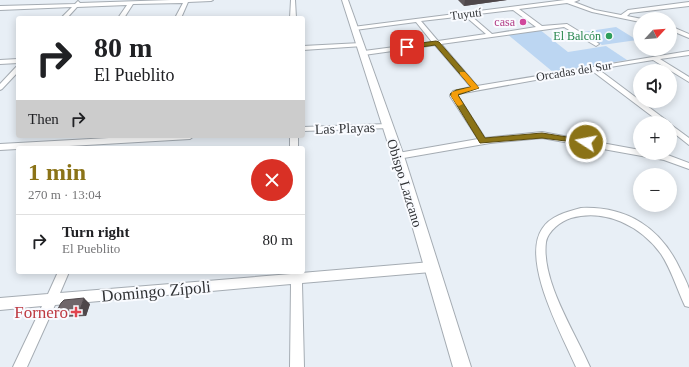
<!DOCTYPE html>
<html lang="en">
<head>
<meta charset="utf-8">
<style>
	:root { --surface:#fff; --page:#f6f6f6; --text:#202124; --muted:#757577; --line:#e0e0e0; --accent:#8b7317 }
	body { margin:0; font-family:"Times New Roman",serif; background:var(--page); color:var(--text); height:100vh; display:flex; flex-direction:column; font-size:15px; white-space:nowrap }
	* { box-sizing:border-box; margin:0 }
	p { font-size:13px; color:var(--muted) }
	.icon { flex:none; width:22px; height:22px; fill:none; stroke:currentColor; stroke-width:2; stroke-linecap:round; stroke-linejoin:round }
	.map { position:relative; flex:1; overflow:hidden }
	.side { position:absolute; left:16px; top:146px; width:289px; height:128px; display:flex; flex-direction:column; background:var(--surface); border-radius:4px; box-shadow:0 2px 10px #0003 }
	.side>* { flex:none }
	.banner { position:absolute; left:16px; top:16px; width:289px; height:122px; border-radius:4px; box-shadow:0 2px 10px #0003; background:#fff; color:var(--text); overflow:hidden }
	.needle { width:26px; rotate:64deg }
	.buttons { position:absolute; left:633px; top:12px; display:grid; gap:8px }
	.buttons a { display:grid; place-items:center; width:44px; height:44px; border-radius:50%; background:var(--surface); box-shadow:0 2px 10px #0003; font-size:20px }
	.pin { position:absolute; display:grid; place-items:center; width:34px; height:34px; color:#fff; margin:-17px; border-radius:8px; box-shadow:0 2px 6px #0006 }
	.me { position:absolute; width:44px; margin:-22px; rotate:281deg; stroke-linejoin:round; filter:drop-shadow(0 0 3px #0008) }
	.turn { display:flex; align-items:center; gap:14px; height:84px; padding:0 12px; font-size:18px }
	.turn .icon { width:52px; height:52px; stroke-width:2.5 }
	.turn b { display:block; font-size:28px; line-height:34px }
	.then { display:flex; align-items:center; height:38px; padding:0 12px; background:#0003; gap:8px; font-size:15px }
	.round { display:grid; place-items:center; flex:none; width:42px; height:42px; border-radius:21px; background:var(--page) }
	.summary { display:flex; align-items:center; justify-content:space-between; height:68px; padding:0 12px }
	h1 { font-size:24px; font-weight:700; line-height:30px; color:var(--accent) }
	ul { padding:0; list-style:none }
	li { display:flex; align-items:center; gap:12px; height:52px; padding:0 12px; border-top:1px solid var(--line) }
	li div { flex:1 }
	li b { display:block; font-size:15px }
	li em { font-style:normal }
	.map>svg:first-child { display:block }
	.green { fill:#bcd6f2 }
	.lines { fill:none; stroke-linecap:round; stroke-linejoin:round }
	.street-casing { stroke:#a5acb3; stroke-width:2 }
	.secondary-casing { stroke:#a5acb3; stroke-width:2 }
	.street { fill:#fff; fill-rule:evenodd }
	.secondary { fill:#fff; fill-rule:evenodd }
	.wall { fill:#5f585b }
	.shaded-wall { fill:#4e474a }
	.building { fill:#6f666a; stroke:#4e474a }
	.route { fill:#8b7317; stroke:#5a4b0f }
	.slow { fill:#f59e0b }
	.hotel-dot { fill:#d1479c; stroke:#f9fbff; stroke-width:1.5 }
	.leisure-dot { fill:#2e9e5b; stroke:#f9fbff; stroke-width:1.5 }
	.health-dot { fill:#e0444e; stroke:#f9fbff; stroke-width:1.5 }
	.labels { text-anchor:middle; stroke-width:4; stroke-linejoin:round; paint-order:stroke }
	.far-street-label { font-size:12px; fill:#313336; stroke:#f9fbff }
	.far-hotel-label { font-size:12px; fill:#b23c85; stroke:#f9fbff; text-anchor:end }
	.far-leisure-label { font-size:12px; fill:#27864d; stroke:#f9fbff; text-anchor:end }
	.street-label { font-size:14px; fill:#313336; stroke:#f9fbff }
	.near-street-label { font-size:17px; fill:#313336; stroke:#f9fbff }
	.near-health-label { font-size:17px; fill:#be3a42; stroke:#f9fbff; text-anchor:end }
</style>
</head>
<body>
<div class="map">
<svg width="689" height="367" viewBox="0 0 689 367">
	<rect width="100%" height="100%" fill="#e8eff6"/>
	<!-- green -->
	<path class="green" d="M616 27 637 40 602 45 583 32Z
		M539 29 568 52 606 46 627 60 553 72 507 34Z"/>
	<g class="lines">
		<!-- street casing -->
		<g class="street-casing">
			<path id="street" d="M171 0H213L211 1 188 2 181 18H175L183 3 133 4 124 18H118L127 5 77 7 67 18H61L72 7 0 10V6L75 4 78 1 80 3Z
				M291 0H295L296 18H290Z
				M565 0H579L574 2 595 10 621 15 628 10 689 2V6L630 13 627 16 642 19H640V22L592 12 567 3 519 9 542 26 567 24 598 43 599 44 596 46 564 27 441 44 477 86 689 51V55L660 59 689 77V82L653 60 598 69 670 123H661L591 70 458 94V96L485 138 542 132 640 150V153L665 154 689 163V169L664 160 542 138 490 143 398 159 395 158 394 156 398 153 478 139 450 96 453 91 471 87 435 45 364 55 361 53 364 51 432 42 416 22 355 30 352 28 353 27ZM513 10 536 27 492 34 470 15ZM465 16 486 34 438 41 421 21Z
				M670 26 689 34V38L670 30Z
				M361 43 363 44V46L303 50V46Z
				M18 59V63L0 64V60Z
				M18 66V72L2 89 0 90V84L16 67Z
				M387 124 391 126 390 128 303 131V127Z
				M670 124 689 138V145L670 130Z
				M145 136H194L190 139 0 150V144Z
				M290 136H298V148H290Z
				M581 208C627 206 661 228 680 269 683 275 687 282 689 289 689 294 689 302 689 307L685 306C677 289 671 269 661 254 641 226 605 208 571 218 561 221 548 231 546 242 541 281 575 332 590 367H576C562 335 521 261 542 229 550 216 566 212 581 208Z
				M431 262 435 264 436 267 435 270 431 272 302 283 304 367H290L291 284 55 305 27 367H13L42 306 0 310V298L48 294 58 272H69L60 293 291 274V272L301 273Z"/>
		</g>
		<!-- secondary casing -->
		<g class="secondary-casing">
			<path id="secondary" d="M342 0H348L404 156 471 367H453L392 156Z"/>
		</g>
		<!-- street -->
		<use href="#street" class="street"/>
		<!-- secondary -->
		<use href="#secondary" class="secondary"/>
	</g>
	<!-- wall -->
	<path class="wall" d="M458 0H507L464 6Z
		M90 304 86 316 63 317 57 311Z"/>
	<!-- shaded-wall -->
	<path class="shaded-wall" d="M465 0H507L464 6Z
		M84 298 90 304 86 316 80 310Z"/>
	<!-- building -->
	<path class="building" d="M84 298 80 310 57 311 61 303 64 300Z"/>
	<!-- route -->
	<path class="route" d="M436 41 439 42 479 88 458 95 485 138 542 133 586 140H589V144L542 138 480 143 450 94 456 90 471 87 435 45 407 49 404 47 407 45Z"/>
	<!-- slow -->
	<path class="slow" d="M460 72H465L479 88 458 94V96L463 104 459 106 457 105 451 96 452 92 471 87 460 74Z"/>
	<!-- markers -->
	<circle class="hotel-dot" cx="523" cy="22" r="4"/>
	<circle class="leisure-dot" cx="609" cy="36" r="4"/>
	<path class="health-dot" d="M74 306h4v4h4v4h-4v4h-4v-4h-4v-4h4z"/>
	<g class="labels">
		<!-- far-street labels -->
		<g class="far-street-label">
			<text transform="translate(466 14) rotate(-7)" y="4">Tuyutí</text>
			<text transform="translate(574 71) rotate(-9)" y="4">Orcadas del Sur</text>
		</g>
		<!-- far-hotel labels -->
		<g class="far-hotel-label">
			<text x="515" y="26">casa</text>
		</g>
		<!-- far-leisure labels -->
		<g class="far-leisure-label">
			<text x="601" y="40">El Balcón</text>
		</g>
		<!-- street labels -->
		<g class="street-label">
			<text transform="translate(345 128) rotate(-2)" y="5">Las Playas</text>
			<text transform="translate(405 183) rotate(73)" y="5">Obispo Lazcano</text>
		</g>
		<!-- near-street labels -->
		<g class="near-street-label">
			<text transform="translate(156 291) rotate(-5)" y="6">Domingo Zípoli</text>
		</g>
		<!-- near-health labels -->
		<g class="near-health-label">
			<text x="68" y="318">Fornero</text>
		</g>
	</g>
</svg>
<div class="buttons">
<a><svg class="needle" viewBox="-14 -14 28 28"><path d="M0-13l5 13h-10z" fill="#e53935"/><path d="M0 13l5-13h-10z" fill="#757577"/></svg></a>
<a><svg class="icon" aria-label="sound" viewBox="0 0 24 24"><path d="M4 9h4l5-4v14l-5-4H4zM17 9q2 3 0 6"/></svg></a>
<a>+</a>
<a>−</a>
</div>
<div class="pin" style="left:407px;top:47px;background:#d93025"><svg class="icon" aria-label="arrive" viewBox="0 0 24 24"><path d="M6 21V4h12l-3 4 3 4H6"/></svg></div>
<svg class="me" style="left:586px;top:142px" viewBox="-20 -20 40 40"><circle r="17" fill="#8b7317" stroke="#fff" stroke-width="3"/><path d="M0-11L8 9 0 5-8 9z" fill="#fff"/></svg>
<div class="banner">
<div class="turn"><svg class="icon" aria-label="right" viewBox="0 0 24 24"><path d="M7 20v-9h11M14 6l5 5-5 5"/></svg><div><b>80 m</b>El Pueblito</div></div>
<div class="then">Then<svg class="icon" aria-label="right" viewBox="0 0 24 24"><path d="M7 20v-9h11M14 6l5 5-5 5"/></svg></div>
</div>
<section class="side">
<div class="summary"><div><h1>1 min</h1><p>270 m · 13:04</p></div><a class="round" style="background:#d93025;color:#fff"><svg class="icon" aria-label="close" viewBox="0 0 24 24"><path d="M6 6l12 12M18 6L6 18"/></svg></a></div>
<ul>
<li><svg class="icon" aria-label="right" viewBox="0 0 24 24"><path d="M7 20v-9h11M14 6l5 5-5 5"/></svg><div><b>Turn right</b><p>El Pueblito</p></div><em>80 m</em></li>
</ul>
</section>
</div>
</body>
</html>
